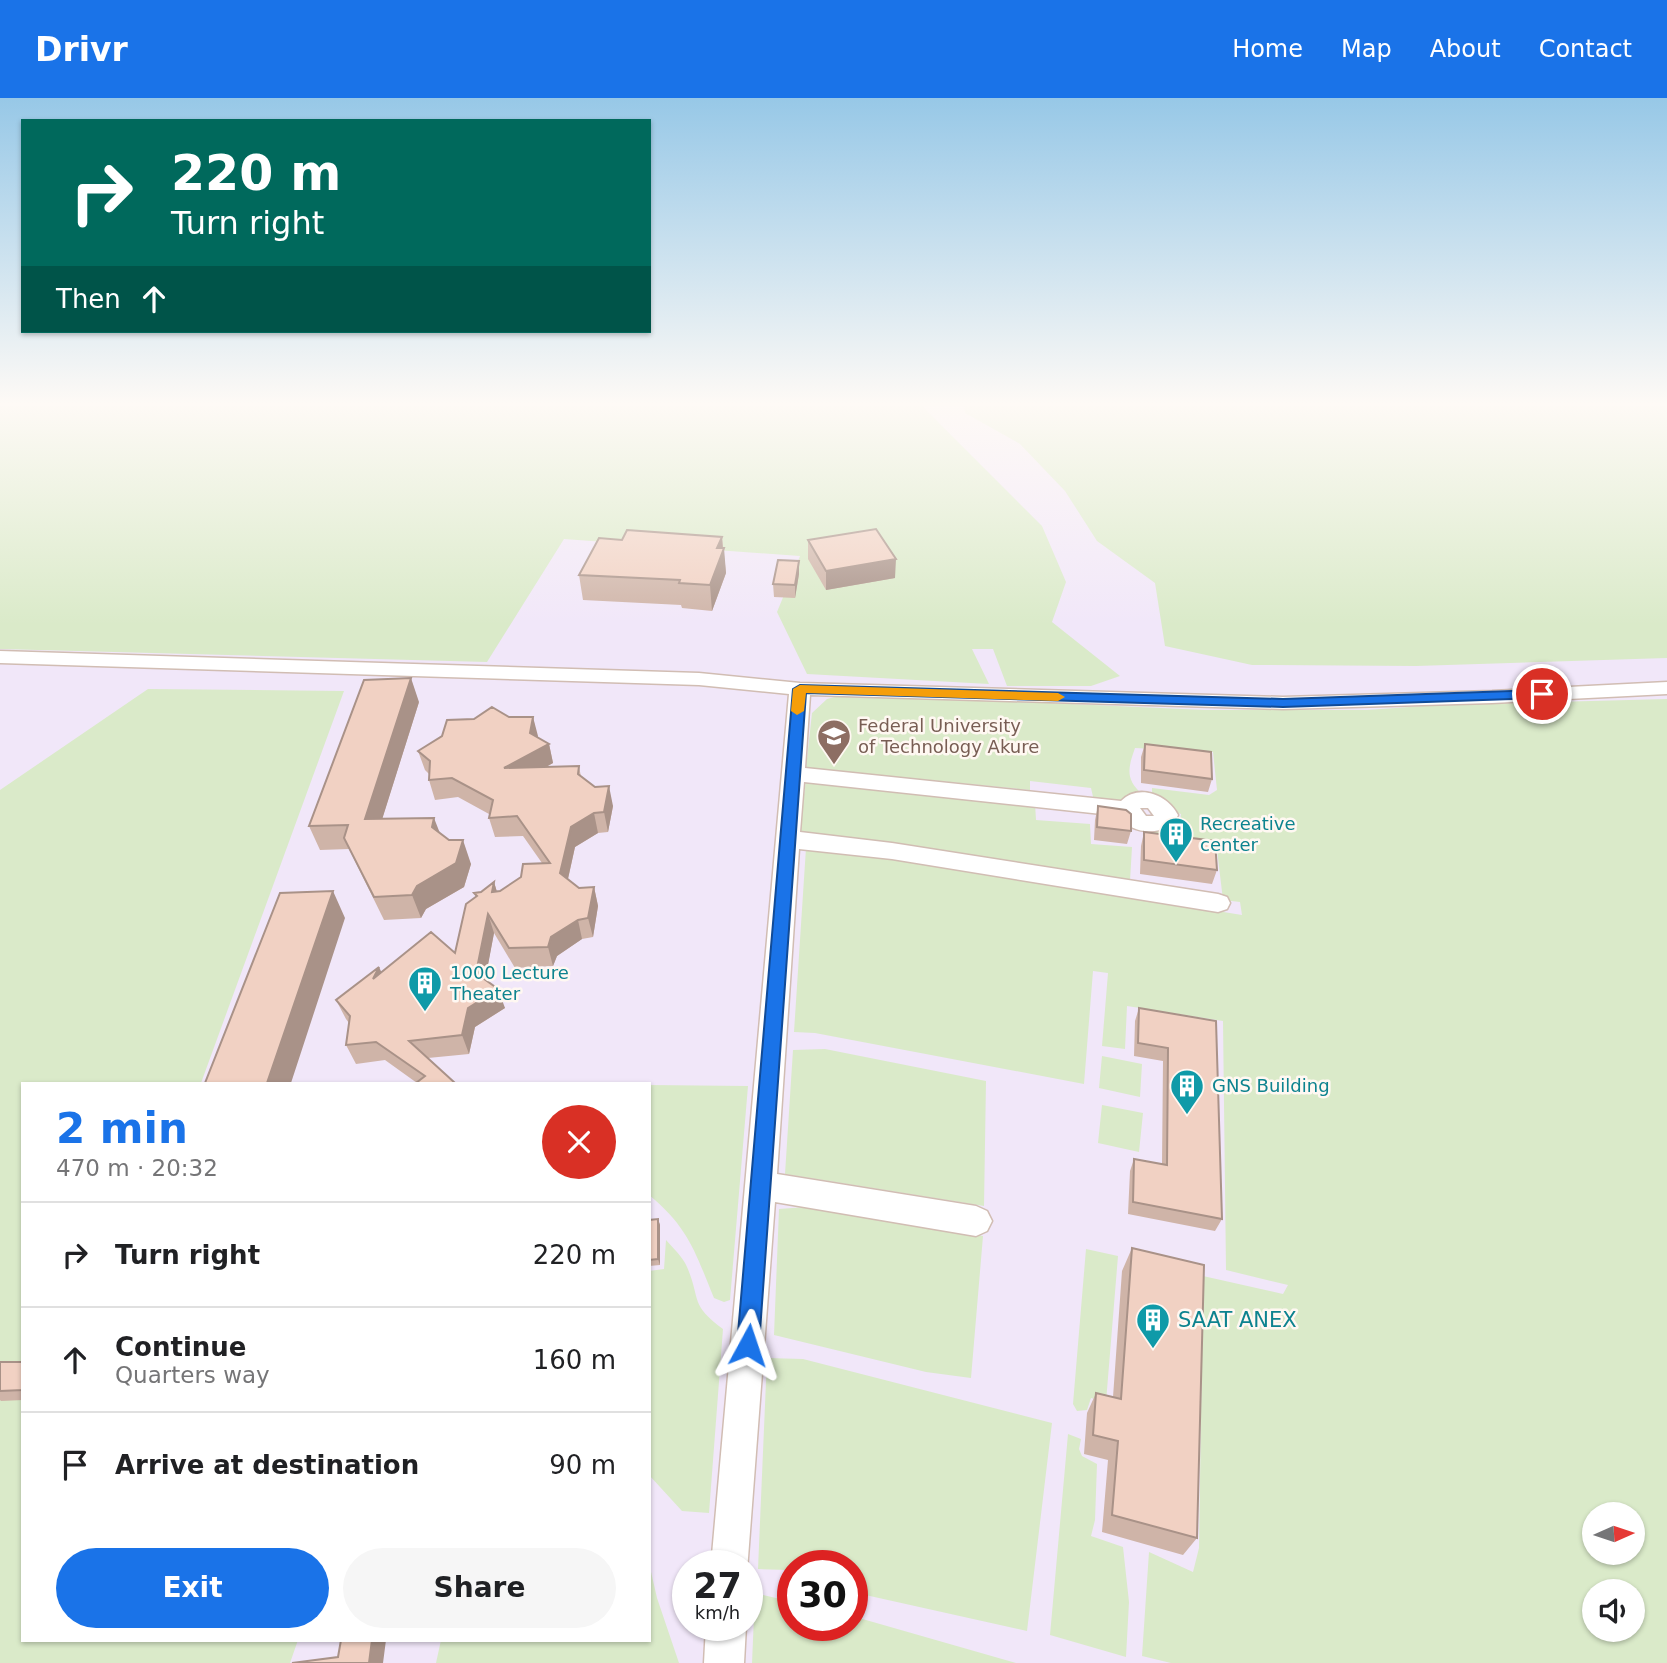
<!DOCTYPE html>
<html lang="en">
<head>
<meta charset="utf-8">
<style>
	:root { --surface:#fff; --page:#f6f6f6; --text:#202124; --muted:#757577; --line:#e0e0e0; --accent:#1a73e8 }
	body { margin:0; font-family:"DejaVu Sans",sans-serif; background:var(--page); color:var(--text); height:100vh; display:flex; flex-direction:column; font-size:26px; white-space:nowrap }
	* { box-sizing:border-box; margin:0 }
	p { font-size:23px; color:var(--muted) }
	.icon { flex:none; width:38px; height:38px; fill:none; stroke:currentColor; stroke-width:2; stroke-linecap:round; stroke-linejoin:round }
	.map { position:relative; flex:1; overflow:hidden }
	.side { position:absolute; left:21px; top:984px; width:630px; height:560px; display:flex; flex-direction:column; background:var(--surface); border-radius:0px; box-shadow:0 2px 5px #0004 }
	.side>* { flex:none }
	.top-card { position:absolute; left:21px; top:21px; width:630px; height:214px; border-radius:0px; box-shadow:0 2px 5px #0004; background:#00695c; color:#fff; overflow:hidden }
	.needle { width:46px; rotate:87deg }
	.fabs { position:absolute; left:1582px; top:1404px; display:grid; gap:14px }
	.fabs a { display:grid; place-items:center; width:63px; height:63px; border-radius:50%; background:var(--surface); box-shadow:0 2px 5px #0004; font-size:35px }
	.speed { position:absolute; left:672px; top:1452px; display:flex; gap:14px; font-size:35px; font-weight:700; text-align:center }
	.speed>* { display:grid; place-content:center; width:91px; height:91px; border-radius:50%; background:var(--surface); box-shadow:0 2px 5px #0004; line-height:1 }
	.speed small { font-size:18px; font-weight:400 }
	.speed .limit { border:10px solid #d22; background:#fff; color:#111 }
	.pin { position:absolute; display:grid; place-items:center; width:60px; height:60px; color:#fff; margin:-30px; border:4px solid #fff; border-radius:50%; box-shadow:0 2px 7px #0007 }
	.me { position:absolute; width:77px; margin:-38px; rotate:5deg; stroke-linejoin:round; filter:drop-shadow(0 0 5px #0008) }
	.turn { display:flex; align-items:center; gap:24px; height:147px; padding:0 35px; font-size:32px }
	.turn .icon { width:91px; height:91px; stroke-width:2.5 }
	.turn b { display:block; font-size:49px; line-height:60px }
	.then { display:flex; align-items:center; height:66px; padding:0 35px; background:#0003; gap:14px; font-size:26px }
	.round { display:grid; place-items:center; flex:none; width:74px; height:74px; border-radius:37px; background:var(--page) }
	.summary { display:flex; align-items:center; justify-content:space-between; height:119px; padding:0 35px }
	h1 { font-size:42px; font-weight:800; line-height:52px; color:var(--accent) }
	.cta { display:flex; gap:14px; margin-top:auto; padding:14px 35px }
	.cta a { flex:1; height:80px; border-radius:42px; background:var(--accent); color:#fff; font-size:28px; font-weight:800; line-height:80px; text-align:center }
	.cta a+a { background:var(--page); color:var(--text) }
	ul { padding:0; list-style:none }
	li { display:flex; align-items:center; gap:21px; height:105px; padding:0 35px; border-top:2px solid var(--line) }
	li div { flex:1 }
	li b { display:block; font-size:26px }
	li em { font-style:normal }
	header { display:flex; align-items:center; gap:42px; box-sizing:border-box; height:98px; padding:0 35px; background:var(--accent); color:#fff }
	header strong { font-size:33px }
	nav { display:flex; gap:38px; margin-inline-start:auto; font-size:24px }
	.map>svg:first-child { display:block }
	.education { fill:#f1e7f9; fill-rule:evenodd }
	.green { fill:#daeac9; fill-rule:evenodd }
	.lines { fill:none; stroke-linecap:round; stroke-linejoin:round }
	.minor-casing { stroke:#d1bdb3; stroke-width:3 }
	.minor { fill:#fff; fill-rule:evenodd }
	.wall { fill:#cfb4a8 }
	.shaded-wall { fill:#a99288 }
	.building { fill:#f1d1c3; stroke:#a99288; stroke-width:2 }
	.route { fill:#1a73e8; stroke:#114b97; stroke-width:2 }
	.slow { fill:#f59e0b }
	.labels { text-anchor:middle; stroke-width:5; stroke-linejoin:round; paint-order:stroke }
	.education-label { font-size:18px; fill:#785e54; stroke:#fff8f2; text-anchor:start }
	.culture-label { font-size:18px; fill:#0d838f; stroke:#fff8f2; text-anchor:start }
	.near-culture-label { font-size:21px; fill:#0d838f; stroke:#fff8f2; text-anchor:start }
</style>
</head>
<body>
<header>
<strong>Drivr</strong>
<nav><a>Home</a><a>Map</a><a>About</a><a>Contact</a></nav>
</header>
<div class="map">
<svg width="1667" height="1565" viewBox="0 0 1667 1565">
	<rect width="100%" height="100%" fill="#fcf4eb"/>
	<!-- education -->
	<path class="education" d="M116 308H1667V1565H0V350ZM23 985H649V1542H23ZM1594 1416H1633V1454H1594ZM688 1468H747V1528H688ZM793 1468H852V1528H793ZM1594 1493H1633V1531H1594Z"/>
	<!-- green -->
	<path class="green" d="M0 308H922L1042 428 1066 484 1052 524 1120 578 1091 588H1007L993 551H972L989 586 807 576 777 514 800 458 564 441 487 564 0 551Z
		M964 308H1667V560L1416 568 1252 567 1165 548 1155 485 1097 443 1065 393 1020 346 965 315Z
		M148 591 344 593 201 985H23V1542H298L290 1565H0V692Z
		M846 596 1205 612H1367L1437 607 1667 601V1565H1171L1142 1558 1149 1454 1193 1474 1199 1450 1203 1178 1283 1196 1288 1187 1226 1172 1223 923 1127 908 1125 951 1102 948 1108 875 1093 873 1084 986 815 935 794 934 806 750 907 763 1242 817 1240 804 1223 802 1217 752 1152 741V730L1169 722H1180L1181 716 1169 713 1152 698V690L1209 697 1217 692 1213 654 1135 650C1128 670 1125 681 1142 696L1125 708 1094 703 1091 690 1030 683V692L806 670 812 615 827 601ZM1594 1416H1633V1454H1594ZM1594 1493H1633V1531H1594Z
		M806 681 1035 705 1036 722 1090 726 1091 746 1132 749 1130 783 799 737Z
		M825 951 986 983 984 1108 785 1076 793 952Z
		M1102 958 1142 966 1140 999 1099 990Z
		M649 987 748 988 730 1202 724 1204 714 1200C695 1154 689 1130 649 1097Z
		M1102 1007 1143 1015 1139 1054 1098 1045Z
		M806 1109 983 1138 971 1280 926 1274 774 1237 779 1111Z
		M666 1142C673 1150 683 1159 687 1169 701 1201 689 1206 723 1231L709 1415 682 1413 649 1377V1173L664 1171Z
		M1086 1151 1118 1158 1106 1304 1091 1300 1087 1312 1077 1313 1073 1306Z
		M767 1260 803 1261 1052 1325 1027 1533 852 1494V1468H793V1480L788 1472 758 1471Z
		M1068 1336 1081 1341 1079 1351 1082 1358 1097 1366 1095 1422 1091 1438 1123 1449 1129 1504 1126 1559 1050 1537Z
		M649 1465 657 1500 679 1565H436L441 1542H649Z
		M755 1495 793 1504V1528H852V1518L1016 1565H752Z"/>
	<g class="lines">
		<!-- minor casing -->
		<g class="minor-casing">
			<path id="minor" d="M0 553 699 575 800 585 1283 599 1492 593 1667 584V596L1492 605 1283 611 810 597 805 670 1121 703C1139 685 1168 697 1178 717L1172 729C1153 735 1132 737 1120 718L804 684 800 734 892 745 1218 796 1227 799 1230 805 1227 811 1218 814 892 761 799 751 777 1076 976 1108 987 1113 992 1123 987 1133 976 1138 775 1104 747 1473V1468H711L789 596 699 587 0 565ZM1140 710H1148L1154 718H1146Z
				M706 1528H746L744 1565H704Z"/>
		</g>
		<!-- minor -->
		<use href="#minor" class="minor"/>
	</g>
	<!-- wall -->
	<path class="wall" d="M722 439 726 475 712 513 682 510 681 507 583 502 579 477 622 442Z
		M808 442 895 480 826 492 808 461Z
		M799 463V476L795 500 774 499 773 486Z
		M419 604 382 721 440 735 471 766 464 789 426 811 421 820 384 822 349 751 320 752 309 728Z
		M509 619H533L537 639 549 646 553 665 546 669 579 668 581 679 613 708 608 734 598 735 575 749 568 781 579 790 594 789 598 808 593 839 582 841 557 858 553 868 515 870 494 835 485 881 505 910 475 929 469 956 428 960 455 985H417L385 962 356 966 346 947 349 925 346 921 336 902 381 874 455 855 476 799 474 795 481 794 494 784 497 794 500 793 542 765 523 738 495 739 489 720V716L458 699 435 702 429 682V676L425 672 418 653Z
		M1145 646 1212 681 1208 694 1141 685V659Z
		M1098 708 1131 733 1127 746 1094 742 1095 722Z
		M1144 734 1217 772 1212 786 1140 776 1141 748Z
		M1139 910 1216 923 1222 1121 1215 1133 1128 1116 1130 1073 1134 1061 1162 1066 1163 963 1134 958 1135 923Z
		M658 1121 660 1127V1167L649 1168V1122Z
		M1132 1150 1197 1440 1183 1457 1102 1434 1108 1362 1084 1356 1087 1315 1096 1295 1113 1299 1122 1173Z
		M0 1264H23V1302L1 1303 0 1302Z"/>
	<!-- shaded-wall -->
	<path class="shaded-wall" d="M722 439 723 453 724 450 726 475 712 513 710 487 717 450Z
		M896 461 895 480 826 492V473Z
		M799 463V476L795 500V487Z
		M411 580 419 604 375 744 365 721Z
		M533 619 538 638 535 653 549 646 553 665 509 689 504 670 530 635Z
		M609 688 613 708 608 734 604 714Z
		M594 715 598 735 575 749 565 794 560 775 571 729Z
		M434 720 443 743 432 729Z
		M463 742 471 766 464 789 426 811 421 820 412 797 417 788Z
		M494 784 500 804 492 794Z
		M594 789 598 808 593 839 588 820Z
		M333 793 345 820 291 985H267Z
		M488 816 494 835 483 894 476 875Z
		M578 822 582 841 557 858 553 868 548 849 551 839Z
		M379 869 388 888 373 881Z
		M498 891 505 910 475 929 469 956 462 937 468 910Z
		M658 1121 660 1127V1167L658 1161Z
		M372 1542H386L383 1565H369Z"/>
	<!-- building -->
	<path class="building" d="M876 431 896 461 826 473 808 442Z
		M627 432 722 439 717 450H724L710 487 679 485 680 482 579 477 599 440 622 442Z
		M778 462 799 463 795 487 773 486Z
		M411 580 365 721 434 720 432 729 449 742H463L456 765 417 788 412 797 374 799 344 740 348 727 309 728 364 582Z
		M492 609 509 619H533L530 635 549 646 504 670 579 668 578 676 595 689 609 688 604 714 594 715 571 729 560 775 579 790 594 789 588 820 578 822 551 839 548 849 509 850 488 816 476 875 498 891 468 910 462 937 409 943 455 985H416L425 978 376 944 346 947 350 918 336 902 379 869 373 881 431 834 455 855 466 806 477 798 474 795 481 794 494 784 492 794 500 793 521 779 523 766 550 765 517 718 489 720 493 702 452 680 429 682 430 663 418 653 442 638 447 622 474 621Z
		M1145 646 1211 654 1212 681 1144 672Z
		M1098 708 1126 712 1131 716V733L1097 729Z
		M1144 734 1215 743 1217 772 1144 762Z
		M333 793 267 985H205L280 795Z
		M1139 910 1216 923 1222 1121 1133 1104 1134 1061 1167 1067 1168 950 1138 945Z
		M658 1121V1161L649 1162V1122Z
		M1132 1150 1204 1167 1197 1440 1112 1417 1118 1343 1093 1337 1096 1295 1121 1301Z
		M0 1264H23V1292L0 1293Z
		M341 1542H372L369 1565H292L338 1559Z"/>
	<!-- sky -->
	<linearGradient id="sky" x2="0" y2="1"><stop stop-color="#97c8e7"/><stop offset="0.58" stop-color="#fefaf6"/><stop offset="1" stop-color="#fefaf6" stop-opacity="0"/></linearGradient>
	<rect width="1667" height="527" fill="url(#sky)"/>
	<!-- route -->
	<path class="route" d="M800 587 1283 601 1542 592 1549 596 1542 600 1283 609 806 595 759 1247 756 1255 748 1259 740 1255 737 1247 793 591Z"/>
	<!-- slow -->
	<path class="slow" d="M800 587 1058 595 1065 599 1058 603 806 595 804 613 797 617 791 613 793 591Z"/>
	<!-- icons -->
	<defs>
		<g id="university-pin" transform="scale(1.75)"><path d="M0 17L-7.5 6A9.5 9.5 0 1 1 7.5 6Z" fill="#8d6e63" stroke="#fff8f2"/><path d="M0-5L7-2L0 1L-7-2ZM-4 1L0 2.5L4 1V4Q0 6-4 4Z" fill="#fff"/></g>
		<g id="building-pin" transform="scale(1.75)"><path d="M0 17L-7.5 6A9.5 9.5 0 1 1 7.5 6Z" fill="#0f9aa8" stroke="#fff8f2"/><path d="M-4-6H4V6H1V3H-1V6H-4ZM-2.5-4.3h1.7v1.8h-1.7ZM.8-4.3h1.7v1.8H.8ZM-2.5-1h1.7V.8h-1.7ZM.8-1h1.7V.8H.8Z" fill="#fff"/></g>
	</defs>
	<g fill-rule="evenodd">
		<use href="#university-pin" x="834" y="638"/>
		<use href="#building-pin" x="1176" y="736"/>
		<use href="#building-pin" x="425" y="885"/>
		<use href="#building-pin" x="1187" y="988"/>
		<use href="#building-pin" x="1153" y="1222"/>
	</g>
	<g class="labels">
		<!-- education labels -->
		<g class="education-label">
			<text x="858" y="634">Federal University<tspan x="858" dy="21">of Technology Akure</tspan></text>
		</g>
		<!-- culture labels -->
		<g class="culture-label">
			<text x="1200" y="732">Recreative<tspan x="1200" dy="21">center</tspan></text>
			<text x="450" y="881">1000 Lecture<tspan x="450" dy="21">Theater</tspan></text>
			<text x="1212" y="994">GNS Building</text>
		</g>
		<!-- near-culture labels -->
		<g class="near-culture-label">
			<text x="1178" y="1229">SAAT ANEX</text>
		</g>
	</g>
</svg>
<div class="fabs">
<a><svg class="needle" viewBox="-14 -14 28 28"><path d="M0-13l5 13h-10z" fill="#e53935"/><path d="M0 13l5-13h-10z" fill="#757577"/></svg></a>
<a><svg class="icon" aria-label="sound" viewBox="0 0 24 24"><path d="M4 9h4l5-4v14l-5-4H4zM17 9q2 3 0 6"/></svg></a>
</div>
<div class="speed"><div>27<small>km/h</small></div><div class="limit">30</div></div>
<div class="pin" style="left:1542px;top:596px;background:#d93025"><svg class="icon" aria-label="arrive" viewBox="0 0 24 24"><path d="M6 21V4h12l-3 4 3 4H6"/></svg></div>
<svg class="me" style="left:748px;top:1247px" viewBox="-20 -20 40 40"><path d="M0-17L14 15 0 8-14 15z" fill="#1a73e8" stroke="#fff" stroke-width="4"/></svg>
<div class="top-card">
<div class="turn"><svg class="icon" aria-label="right" viewBox="0 0 24 24"><path d="M7 20v-9h11M14 6l5 5-5 5"/></svg><div><b>220 m</b>Turn right</div></div>
<div class="then">Then<svg class="icon" aria-label="ahead" viewBox="0 0 24 24"><path d="M12 20V5M6 11l6-6 6 6"/></svg></div>
</div>
<section class="side">
<div class="summary"><div><h1>2 min</h1><p>470 m · 20:32</p></div><a class="round" style="background:#d93025;color:#fff"><svg class="icon" aria-label="close" viewBox="0 0 24 24"><path d="M6 6l12 12M18 6L6 18"/></svg></a></div>
<ul>
<li><svg class="icon" aria-label="right" viewBox="0 0 24 24"><path d="M7 20v-9h11M14 6l5 5-5 5"/></svg><div><b>Turn right</b></div><em>220 m</em></li>
<li><svg class="icon" aria-label="ahead" viewBox="0 0 24 24"><path d="M12 20V5M6 11l6-6 6 6"/></svg><div><b>Continue</b><p>Quarters way</p></div><em>160 m</em></li>
<li><svg class="icon" aria-label="arrive" viewBox="0 0 24 24"><path d="M6 21V4h12l-3 4 3 4H6"/></svg><div><b>Arrive at destination</b></div><em>90 m</em></li>
</ul>
<div class="cta"><a>Exit</a><a>Share</a></div>
</section>
</div>
</body>
</html>
